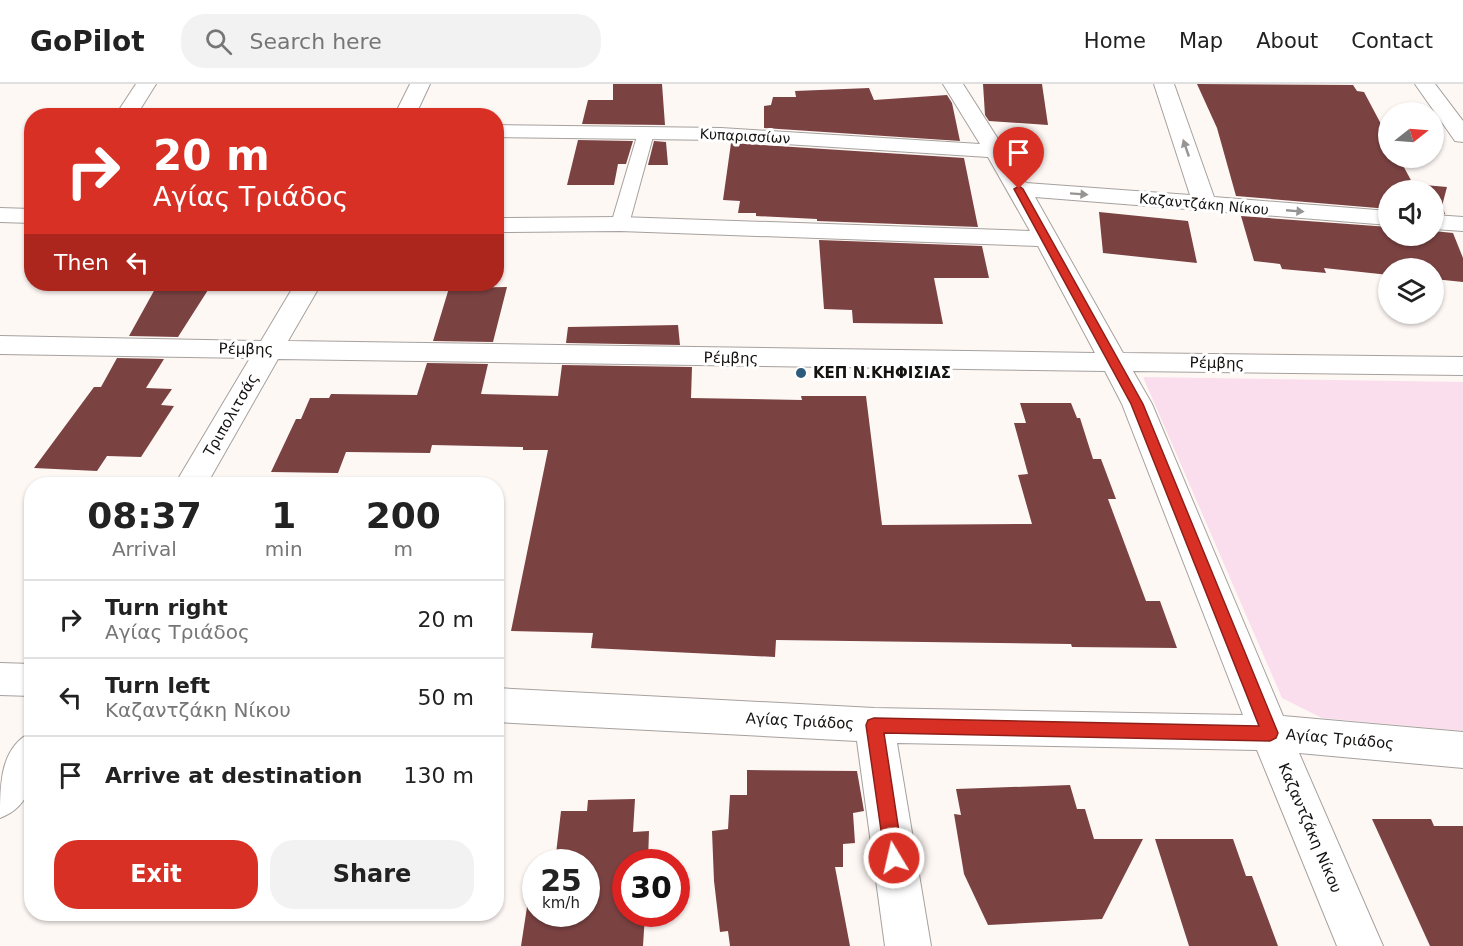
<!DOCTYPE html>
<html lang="en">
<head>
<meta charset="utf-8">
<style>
	:root { --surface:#fff; --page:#f2f2f2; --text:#222; --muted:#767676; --line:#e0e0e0; --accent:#d93025 }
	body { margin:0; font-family:"DejaVu Sans",sans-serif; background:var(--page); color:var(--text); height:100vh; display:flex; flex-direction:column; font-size:22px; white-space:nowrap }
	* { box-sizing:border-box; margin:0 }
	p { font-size:20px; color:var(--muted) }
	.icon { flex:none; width:33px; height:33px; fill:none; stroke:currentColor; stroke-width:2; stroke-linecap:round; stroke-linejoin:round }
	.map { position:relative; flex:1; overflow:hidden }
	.sheet { position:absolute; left:24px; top:393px; width:480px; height:444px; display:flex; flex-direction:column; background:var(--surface); border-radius:24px; box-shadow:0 2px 4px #0004 }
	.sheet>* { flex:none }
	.guide { position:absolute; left:24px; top:24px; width:480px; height:183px; border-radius:24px; box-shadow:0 2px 4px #0004; background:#d93025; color:#fff; overflow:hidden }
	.needle { width:39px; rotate:73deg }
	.tools { position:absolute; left:1378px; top:18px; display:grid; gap:12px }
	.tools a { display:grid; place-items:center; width:66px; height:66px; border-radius:50%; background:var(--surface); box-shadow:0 2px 4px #0004; font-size:30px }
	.speed { position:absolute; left:522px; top:765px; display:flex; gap:12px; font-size:30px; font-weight:700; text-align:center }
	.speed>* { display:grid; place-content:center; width:78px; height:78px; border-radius:50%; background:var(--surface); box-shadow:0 2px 4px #0004; line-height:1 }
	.speed small { font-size:15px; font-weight:400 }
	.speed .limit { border:9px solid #d22; background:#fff; color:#111 }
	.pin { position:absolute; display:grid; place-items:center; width:51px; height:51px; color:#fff; margin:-62px -26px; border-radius:50% 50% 50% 0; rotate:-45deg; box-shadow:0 0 6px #0007 }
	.pin .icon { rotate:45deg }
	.me { position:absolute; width:66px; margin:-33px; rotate:351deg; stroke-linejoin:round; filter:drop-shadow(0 0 4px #0008) }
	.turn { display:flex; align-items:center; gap:21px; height:126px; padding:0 30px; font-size:27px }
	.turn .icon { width:78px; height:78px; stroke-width:2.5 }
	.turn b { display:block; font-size:42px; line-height:51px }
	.then { display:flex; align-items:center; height:57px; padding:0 30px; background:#0003; gap:12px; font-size:22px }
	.eta { display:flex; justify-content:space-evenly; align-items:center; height:102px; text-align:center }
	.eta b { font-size:36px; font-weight:600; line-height:42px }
	.button { display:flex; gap:12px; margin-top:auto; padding:12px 30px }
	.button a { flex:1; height:69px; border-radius:24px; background:var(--accent); color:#fff; font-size:24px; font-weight:600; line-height:69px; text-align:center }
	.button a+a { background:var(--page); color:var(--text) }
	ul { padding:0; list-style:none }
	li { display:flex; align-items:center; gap:18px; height:78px; padding:0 30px; border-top:2px solid var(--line) }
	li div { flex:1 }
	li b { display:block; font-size:22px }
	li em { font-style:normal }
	header { display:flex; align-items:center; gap:36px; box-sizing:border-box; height:84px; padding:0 30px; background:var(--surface); border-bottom:2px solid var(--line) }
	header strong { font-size:28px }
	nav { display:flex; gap:33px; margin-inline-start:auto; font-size:21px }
	.search { width:420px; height:54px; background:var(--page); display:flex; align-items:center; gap:15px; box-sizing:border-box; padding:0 21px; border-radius:24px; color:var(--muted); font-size:22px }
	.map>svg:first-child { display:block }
	.green { fill:#fbdeed }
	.building { fill:#7b4242 }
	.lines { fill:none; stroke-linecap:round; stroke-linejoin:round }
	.service-casing { stroke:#a6a19e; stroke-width:2 }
	.minor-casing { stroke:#a6a19e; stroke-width:2 }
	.service { fill:#fff; fill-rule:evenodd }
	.minor { fill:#fff; fill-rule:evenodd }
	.oneway { fill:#969594 }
	.route { fill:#d93025; stroke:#8d1f18; stroke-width:1.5 }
	.poi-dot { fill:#2d5b7b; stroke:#fff; stroke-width:2 }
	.labels { text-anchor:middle; stroke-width:6; stroke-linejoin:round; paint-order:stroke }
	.far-street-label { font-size:14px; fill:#151312; stroke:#fff }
	.street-label { font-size:15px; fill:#151312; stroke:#fff }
	.poi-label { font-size:15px; font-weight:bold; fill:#151312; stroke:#fff; text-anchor:start }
</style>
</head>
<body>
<header>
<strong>GoPilot</strong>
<div class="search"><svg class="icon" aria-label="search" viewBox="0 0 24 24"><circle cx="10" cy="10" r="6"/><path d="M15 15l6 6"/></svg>Search here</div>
<nav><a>Home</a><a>Map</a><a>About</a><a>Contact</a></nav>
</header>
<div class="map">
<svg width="1463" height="862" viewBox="0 0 1463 862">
	<rect width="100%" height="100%" fill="#fef8f5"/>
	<!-- green -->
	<path class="green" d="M1143 293 1463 298V647L1322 634 1282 614Z"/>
	<!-- building -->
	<path class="building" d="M613 0H662L665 41 582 40 588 16H613Z
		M983 0H1042L1048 41 989 37 985 31Z
		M1197 0 1353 1 1357 7 1364 8 1389 55V74H1399L1413 100 1447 103 1442 122 1445 130 1434 129V106H1389V125L1236 112 1217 44Z
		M869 4 874 16 947 11 952 19 960 57 764 44V22L771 21 773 13H796L795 7Z
		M578 56 633 57 626 80H618L614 101H567Z
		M654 57 666 58 668 81H648Z
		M731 59 964 74 978 143 817 137V135L756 132V129H738L740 117 723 116Z
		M1099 128 1188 137 1197 179 1103 169Z
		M1241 132 1389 143V152H1434V147L1453 149 1463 174V198L1434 195V184H1389V191L1324 184 1326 189 1282 185 1280 180 1254 177Z
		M819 156 982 162 989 194H934L943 240 853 239 852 226 824 225Z
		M507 203 493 258 433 257 449 204Z
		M155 205 208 206 178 253 129 252Z
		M678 241 680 261 566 259 568 243Z
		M117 274 164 275 146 304 172 305 161 321 174 322 141 373 107 372 97 387 34 384 94 303H101Z
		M427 279 488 280 481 310 558 312 562 281 692 283 691 314 802 316 801 312H866L882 441 1032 440 1018 391 1028 390 1014 339H1026L1020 319H1071L1077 334H1080L1093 375H1101L1116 415H1108L1146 517H1160L1177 564 1072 563 1071 560 776 556 775 573 591 564 593 549 511 547 548 366H523V363L432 361 430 369 346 368 338 389 271 388 296 335H301L310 314H329L331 310 417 311Z
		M747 686 857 687 864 727 853 729 855 759 843 760V783H835L850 862H730L728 847 720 848 714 797 712 747 728 745 730 711H747Z
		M1070 701 1077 725H1085L1094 755H1143L1102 835 988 841 964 790 954 730 961 731 956 705Z
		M635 715 633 748 649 747 648 778H626V830H645L643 862H521L527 823H536V830H586V778H555L561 727H587L588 716Z
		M1372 735H1431L1434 742H1463V862H1430Z
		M1155 755H1233L1246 792H1252L1278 862H1189Z"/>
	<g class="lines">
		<!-- service casing -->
		<g class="service-casing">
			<path id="service" d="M646 44 654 49 629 140 627 144H613L611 140 638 49Z"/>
		</g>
		<!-- minor casing -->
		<g class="minor-casing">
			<path id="minor" d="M136 0H156L136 32H115Z
				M410 0H430L415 32H394Z
				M943 0H963L1026 99 1190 111 1154 0H1174L1214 113 1389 127V141L1035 113 1123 269 1463 273V291L1133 287 1152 320 1283 632 1463 648V684L1299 669 1383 862H1337L1257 666 897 659 931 862H885L857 657 496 638V604L874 624 1243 631 1122 320 1105 287 278 275 207 400H175L250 274 0 270V252L261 257 295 200H321L288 257 1095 269 1038 162 620 147 496 148V134L620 133 1030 147 988 73 721 56 496 53V41L721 44 980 60Z
				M1415 0H1435L1463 37V58L1455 57Z
				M0 124 32 125V139L0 138Z
				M1434 131 1463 133V147L1434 145Z
				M0 579 32 580V612L0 611Z
				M32 648C32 683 39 719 0 734 0 700 0 663 32 648Z"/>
		</g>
		<!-- service -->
		<use href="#service" class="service"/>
		<!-- minor -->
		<use href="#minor" class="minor"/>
	</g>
	<!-- one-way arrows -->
	<defs><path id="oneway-solid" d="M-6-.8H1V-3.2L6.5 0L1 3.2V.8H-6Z" transform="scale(1.5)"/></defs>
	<g class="oneway">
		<use href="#oneway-solid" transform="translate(1186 64) rotate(-109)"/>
		<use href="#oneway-solid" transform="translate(1079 110) rotate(4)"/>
		<use href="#oneway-solid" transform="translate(1295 127) rotate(5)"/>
	</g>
	<!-- route -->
	<path class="route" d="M1019 102 1023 105 1143 320 1278 649 1276 654 1270 657 884 649 903 774 901 780 894 782 888 780 885 774 866 641 868 636 874 634 1259 642 1131 320 1014 105Z"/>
	<!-- markers -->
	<circle class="poi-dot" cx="801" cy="289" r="6"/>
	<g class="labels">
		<!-- far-street labels -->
		<g class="far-street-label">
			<text transform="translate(745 52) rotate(3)" y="5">Κυπαρισσίων</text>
			<text transform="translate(1204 120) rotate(5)" y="5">Καζαντζάκη Νίκου</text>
		</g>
		<!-- street labels -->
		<g class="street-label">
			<text transform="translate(246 265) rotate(1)" y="5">Ρέμβης</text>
			<text transform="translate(731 274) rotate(1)" y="5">Ρέμβης</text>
			<text transform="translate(1217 279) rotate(1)" y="5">Ρέμβης</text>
			<text transform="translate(231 331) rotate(-60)" y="5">Τριπολιτσάς</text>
			<text transform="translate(800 637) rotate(3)" y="5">Αγίας Τριάδος</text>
			<text transform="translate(1340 655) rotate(5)" y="5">Αγίας Τριάδος</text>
			<text transform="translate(1310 744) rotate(67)" y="5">Καζαντζάκη Νίκου</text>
		</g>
		<!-- poi labels -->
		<g class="poi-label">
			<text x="813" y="294">ΚΕΠ Ν.ΚΗΦΙΣΙΑΣ</text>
		</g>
	</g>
</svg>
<div class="tools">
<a><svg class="needle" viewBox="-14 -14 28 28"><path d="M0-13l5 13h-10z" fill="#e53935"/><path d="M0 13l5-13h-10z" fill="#767676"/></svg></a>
<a><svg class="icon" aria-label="sound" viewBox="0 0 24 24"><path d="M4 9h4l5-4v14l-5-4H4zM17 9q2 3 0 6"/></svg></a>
<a><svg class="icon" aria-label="layers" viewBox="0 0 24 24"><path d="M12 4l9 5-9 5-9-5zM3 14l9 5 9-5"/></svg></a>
</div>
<div class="speed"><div>25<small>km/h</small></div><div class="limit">30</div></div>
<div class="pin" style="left:1019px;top:105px;background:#d93025"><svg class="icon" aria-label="arrive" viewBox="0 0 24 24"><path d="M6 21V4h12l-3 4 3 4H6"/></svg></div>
<svg class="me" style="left:894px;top:774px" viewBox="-20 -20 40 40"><circle r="17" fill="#d93025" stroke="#fff" stroke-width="3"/><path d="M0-11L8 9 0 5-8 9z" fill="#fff"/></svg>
<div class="guide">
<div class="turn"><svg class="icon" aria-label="right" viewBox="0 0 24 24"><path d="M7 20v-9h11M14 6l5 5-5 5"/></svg><div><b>20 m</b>Αγίας Τριάδος</div></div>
<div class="then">Then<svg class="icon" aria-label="left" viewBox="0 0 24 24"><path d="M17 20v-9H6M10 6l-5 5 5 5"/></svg></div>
</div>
<section class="sheet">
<div class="eta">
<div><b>08:37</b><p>Arrival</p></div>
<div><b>1</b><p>min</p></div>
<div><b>200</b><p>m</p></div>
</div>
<ul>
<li><svg class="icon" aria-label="right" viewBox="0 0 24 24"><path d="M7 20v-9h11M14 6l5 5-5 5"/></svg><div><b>Turn right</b><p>Αγίας Τριάδος</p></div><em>20 m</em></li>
<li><svg class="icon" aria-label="left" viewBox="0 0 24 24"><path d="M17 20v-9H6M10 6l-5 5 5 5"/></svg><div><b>Turn left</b><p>Καζαντζάκη Νίκου</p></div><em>50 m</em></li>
<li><svg class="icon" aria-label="arrive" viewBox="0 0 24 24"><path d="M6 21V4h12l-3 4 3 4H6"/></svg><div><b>Arrive at destination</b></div><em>130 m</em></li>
</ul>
<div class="button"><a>Exit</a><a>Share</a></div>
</section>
</div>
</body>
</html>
